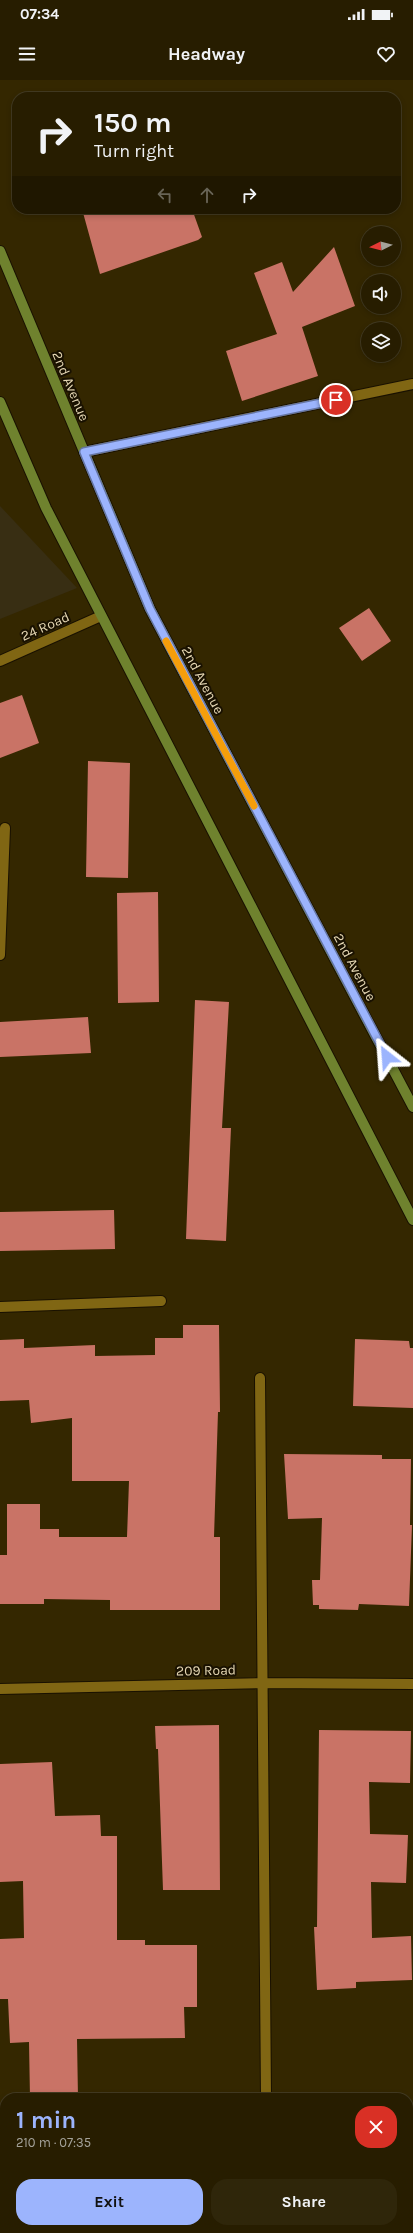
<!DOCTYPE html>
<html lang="en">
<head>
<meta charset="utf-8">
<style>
	:root { --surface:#271d00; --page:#2f260a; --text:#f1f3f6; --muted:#a4a299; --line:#433b22; --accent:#9cb4fd }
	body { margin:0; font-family:Karla,sans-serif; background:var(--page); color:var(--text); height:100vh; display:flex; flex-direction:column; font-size:15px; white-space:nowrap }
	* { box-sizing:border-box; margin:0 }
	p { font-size:13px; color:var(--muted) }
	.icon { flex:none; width:22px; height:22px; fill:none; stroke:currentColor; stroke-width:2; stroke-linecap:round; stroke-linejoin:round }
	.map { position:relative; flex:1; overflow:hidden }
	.panel { position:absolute; left:0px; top:2013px; width:413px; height:140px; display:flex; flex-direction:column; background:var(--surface); border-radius:16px 16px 0 0; box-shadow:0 2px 6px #0003,0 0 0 1px var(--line) }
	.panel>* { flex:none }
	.hud { position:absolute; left:12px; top:12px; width:389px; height:122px; border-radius:16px; box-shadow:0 2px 6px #0003,0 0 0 1px var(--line); background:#271d00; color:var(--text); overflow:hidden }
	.needle { width:26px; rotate:264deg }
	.controls { position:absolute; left:361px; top:146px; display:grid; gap:8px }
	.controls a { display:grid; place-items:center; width:40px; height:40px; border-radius:50%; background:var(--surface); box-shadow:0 2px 6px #0003,0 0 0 1px var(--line); font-size:20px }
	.pin { position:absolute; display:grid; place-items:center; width:34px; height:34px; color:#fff; margin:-17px; border:2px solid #fff; border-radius:50%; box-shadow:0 1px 4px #0007 }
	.me { position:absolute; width:44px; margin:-22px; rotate:332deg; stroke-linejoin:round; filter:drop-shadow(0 0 3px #0008) }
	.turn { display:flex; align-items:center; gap:14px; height:84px; padding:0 16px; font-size:18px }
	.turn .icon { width:52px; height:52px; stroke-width:2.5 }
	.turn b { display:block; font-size:28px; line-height:34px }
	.lanes { display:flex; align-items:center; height:38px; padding:0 16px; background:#0003; justify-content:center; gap:20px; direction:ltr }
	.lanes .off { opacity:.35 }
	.round { display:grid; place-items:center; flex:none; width:42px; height:42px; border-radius:16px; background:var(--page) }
	.summary { display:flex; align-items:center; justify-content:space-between; height:68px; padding:0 16px }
	h1 { font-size:24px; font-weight:700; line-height:30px; color:var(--accent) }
	.primary-button { display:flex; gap:8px; margin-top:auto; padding:8px 16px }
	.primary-button a { flex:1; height:46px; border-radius:16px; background:var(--accent); color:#111; font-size:16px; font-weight:700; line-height:46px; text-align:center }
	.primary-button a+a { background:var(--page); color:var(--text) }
	.status { display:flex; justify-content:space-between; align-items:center; height:28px; padding:0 20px; background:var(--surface); direction:ltr }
	.status svg { height:11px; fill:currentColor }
	header { display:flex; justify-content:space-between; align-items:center; height:52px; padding:0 16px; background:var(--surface); font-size:18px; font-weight:700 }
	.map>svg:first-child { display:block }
	.built { fill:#382e13 }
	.building { fill:#c97366 }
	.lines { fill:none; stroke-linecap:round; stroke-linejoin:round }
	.lane-casing { stroke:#191100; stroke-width:12 }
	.street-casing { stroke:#191100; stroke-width:12 }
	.secondary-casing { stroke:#191100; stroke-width:12 }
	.lane { stroke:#806613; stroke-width:10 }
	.street { stroke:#806613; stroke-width:10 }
	.secondary { stroke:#6f822e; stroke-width:10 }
	.route-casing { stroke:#6575a4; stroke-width:10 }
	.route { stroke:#9cb4fd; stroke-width:7 }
	.slow { stroke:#f59e0b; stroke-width:7 }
	.labels { text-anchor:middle; stroke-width:4; stroke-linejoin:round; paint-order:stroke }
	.street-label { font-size:14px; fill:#e4d6b2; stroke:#191100 }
</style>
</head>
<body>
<div class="status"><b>07:34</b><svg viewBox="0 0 49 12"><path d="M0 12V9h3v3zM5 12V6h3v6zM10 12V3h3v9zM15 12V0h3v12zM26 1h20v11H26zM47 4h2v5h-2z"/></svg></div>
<header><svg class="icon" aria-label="menu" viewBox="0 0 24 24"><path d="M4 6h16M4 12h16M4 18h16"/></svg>Headway<svg class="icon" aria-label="heart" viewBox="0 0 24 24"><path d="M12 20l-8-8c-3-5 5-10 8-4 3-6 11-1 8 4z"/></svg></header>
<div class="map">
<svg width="413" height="2153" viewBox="0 0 413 2153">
	<rect width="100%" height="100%" fill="#342700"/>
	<!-- built -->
	<path class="built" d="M0 426 77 508 0 539Z"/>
	<!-- building -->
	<path class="building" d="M82 129H192L202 157 198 160 100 194Z
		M334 167 355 226 302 247 318 296 242 321 226 271 277 254 254 193 282 182 293 212Z
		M369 528 391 561 362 581 339 548Z
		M22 615 39 663 0 678V623Z
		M88 681 130 683 128 798 86 797Z
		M158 812 159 922 118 923 117 813Z
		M195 920 229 922 222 1048H231L226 1161 186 1159Z
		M88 937 91 973 0 977V942Z
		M114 1130 115 1169 0 1171V1132Z
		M183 1245H219L220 1332H218L214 1457H220V1530H110V1520L44 1519V1524H0V1475H7V1424H40V1449H59V1457H127L129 1401H72V1338L31 1343 29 1320 0 1321V1260L24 1259V1268L95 1265V1276L155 1275V1258H183Z
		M355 1259 409 1261 410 1268H413V1328L353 1326Z
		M284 1374 382 1375V1379H411L410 1445H412L409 1526 359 1524 358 1530 319 1529V1525H313L312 1500H320L322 1438 288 1439Z
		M219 1645 220 1810H163L158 1669H156L155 1646Z
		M319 1650 411 1651 410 1703 369 1702 370 1754 408 1755 406 1803 371 1802 372 1858 411 1856 412 1900 356 1902V1908L317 1910 314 1847H317Z
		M52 1682 55 1736 100 1735 101 1756H117V1860H145V1865H197V1927H184L185 1958 77 1959 78 2018H30L29 1962 10 1963 8 1919H0V1859L24 1858 23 1801 0 1802V1684Z"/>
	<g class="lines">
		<!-- lane casing -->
		<g class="lane-casing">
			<path id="lane" d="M84 372 413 304"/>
		</g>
		<!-- street casing -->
		<g class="street-casing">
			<path id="street" d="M0 581 101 536
				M0 875 5 748
				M0 1227 161 1221
				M260 1298 266 2018
				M0 1609 264 1603 413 1604
				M267 2148V2153"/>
		</g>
		<!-- secondary casing -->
		<g class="secondary-casing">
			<path id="secondary" d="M0 171 150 529 413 1027
				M0 322 46 428 413 1140"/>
		</g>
		<!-- lane -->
		<use href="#lane" class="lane"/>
		<!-- street -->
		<use href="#street" class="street"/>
		<!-- secondary -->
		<use href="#secondary" class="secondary"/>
	</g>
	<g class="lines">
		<!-- route casing -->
		<g class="route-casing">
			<path id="route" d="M336 320 84 372 150 529 387 977"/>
		</g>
		<!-- route -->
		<use href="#route" class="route"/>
		<!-- slow -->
		<path class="slow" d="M166 561 254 726"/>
	</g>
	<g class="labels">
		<!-- street labels -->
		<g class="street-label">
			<text transform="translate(71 306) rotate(67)" y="5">2nd Avenue</text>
			<text transform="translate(45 546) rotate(-24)" y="5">24 Road</text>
			<text transform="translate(203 600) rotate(62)" y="5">2nd Avenue</text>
			<text transform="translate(355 887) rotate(62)" y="5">2nd Avenue</text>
			<text transform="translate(206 1590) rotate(-1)" y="5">209 Road</text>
		</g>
	</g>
</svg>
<div class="controls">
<a><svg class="needle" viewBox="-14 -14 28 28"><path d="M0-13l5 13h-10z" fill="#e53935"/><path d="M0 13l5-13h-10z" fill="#a4a299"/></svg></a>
<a><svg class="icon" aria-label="sound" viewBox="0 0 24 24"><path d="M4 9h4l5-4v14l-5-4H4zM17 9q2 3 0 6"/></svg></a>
<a><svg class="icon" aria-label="layers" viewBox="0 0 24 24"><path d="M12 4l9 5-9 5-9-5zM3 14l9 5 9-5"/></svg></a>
</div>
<div class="pin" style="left:336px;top:320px;background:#d93025"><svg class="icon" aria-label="arrive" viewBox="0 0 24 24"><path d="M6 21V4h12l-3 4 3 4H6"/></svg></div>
<svg class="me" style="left:387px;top:977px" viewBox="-20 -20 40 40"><path d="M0-17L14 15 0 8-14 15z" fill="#9cb4fd" stroke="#fff" stroke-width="4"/></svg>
<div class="hud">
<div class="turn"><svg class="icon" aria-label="right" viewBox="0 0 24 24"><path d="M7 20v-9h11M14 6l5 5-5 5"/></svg><div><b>150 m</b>Turn right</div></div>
<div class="lanes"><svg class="icon off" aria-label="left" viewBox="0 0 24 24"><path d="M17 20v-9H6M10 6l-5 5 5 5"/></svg><svg class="icon off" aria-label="ahead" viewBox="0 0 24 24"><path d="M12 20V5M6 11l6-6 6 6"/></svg><svg class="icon" aria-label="right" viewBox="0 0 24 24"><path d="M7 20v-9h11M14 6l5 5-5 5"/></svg></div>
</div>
<section class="panel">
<div class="summary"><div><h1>1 min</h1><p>210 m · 07:35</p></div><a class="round" style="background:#d93025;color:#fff"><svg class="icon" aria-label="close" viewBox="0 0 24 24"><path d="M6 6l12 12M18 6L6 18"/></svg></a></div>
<div class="primary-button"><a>Exit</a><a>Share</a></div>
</section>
</div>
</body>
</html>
